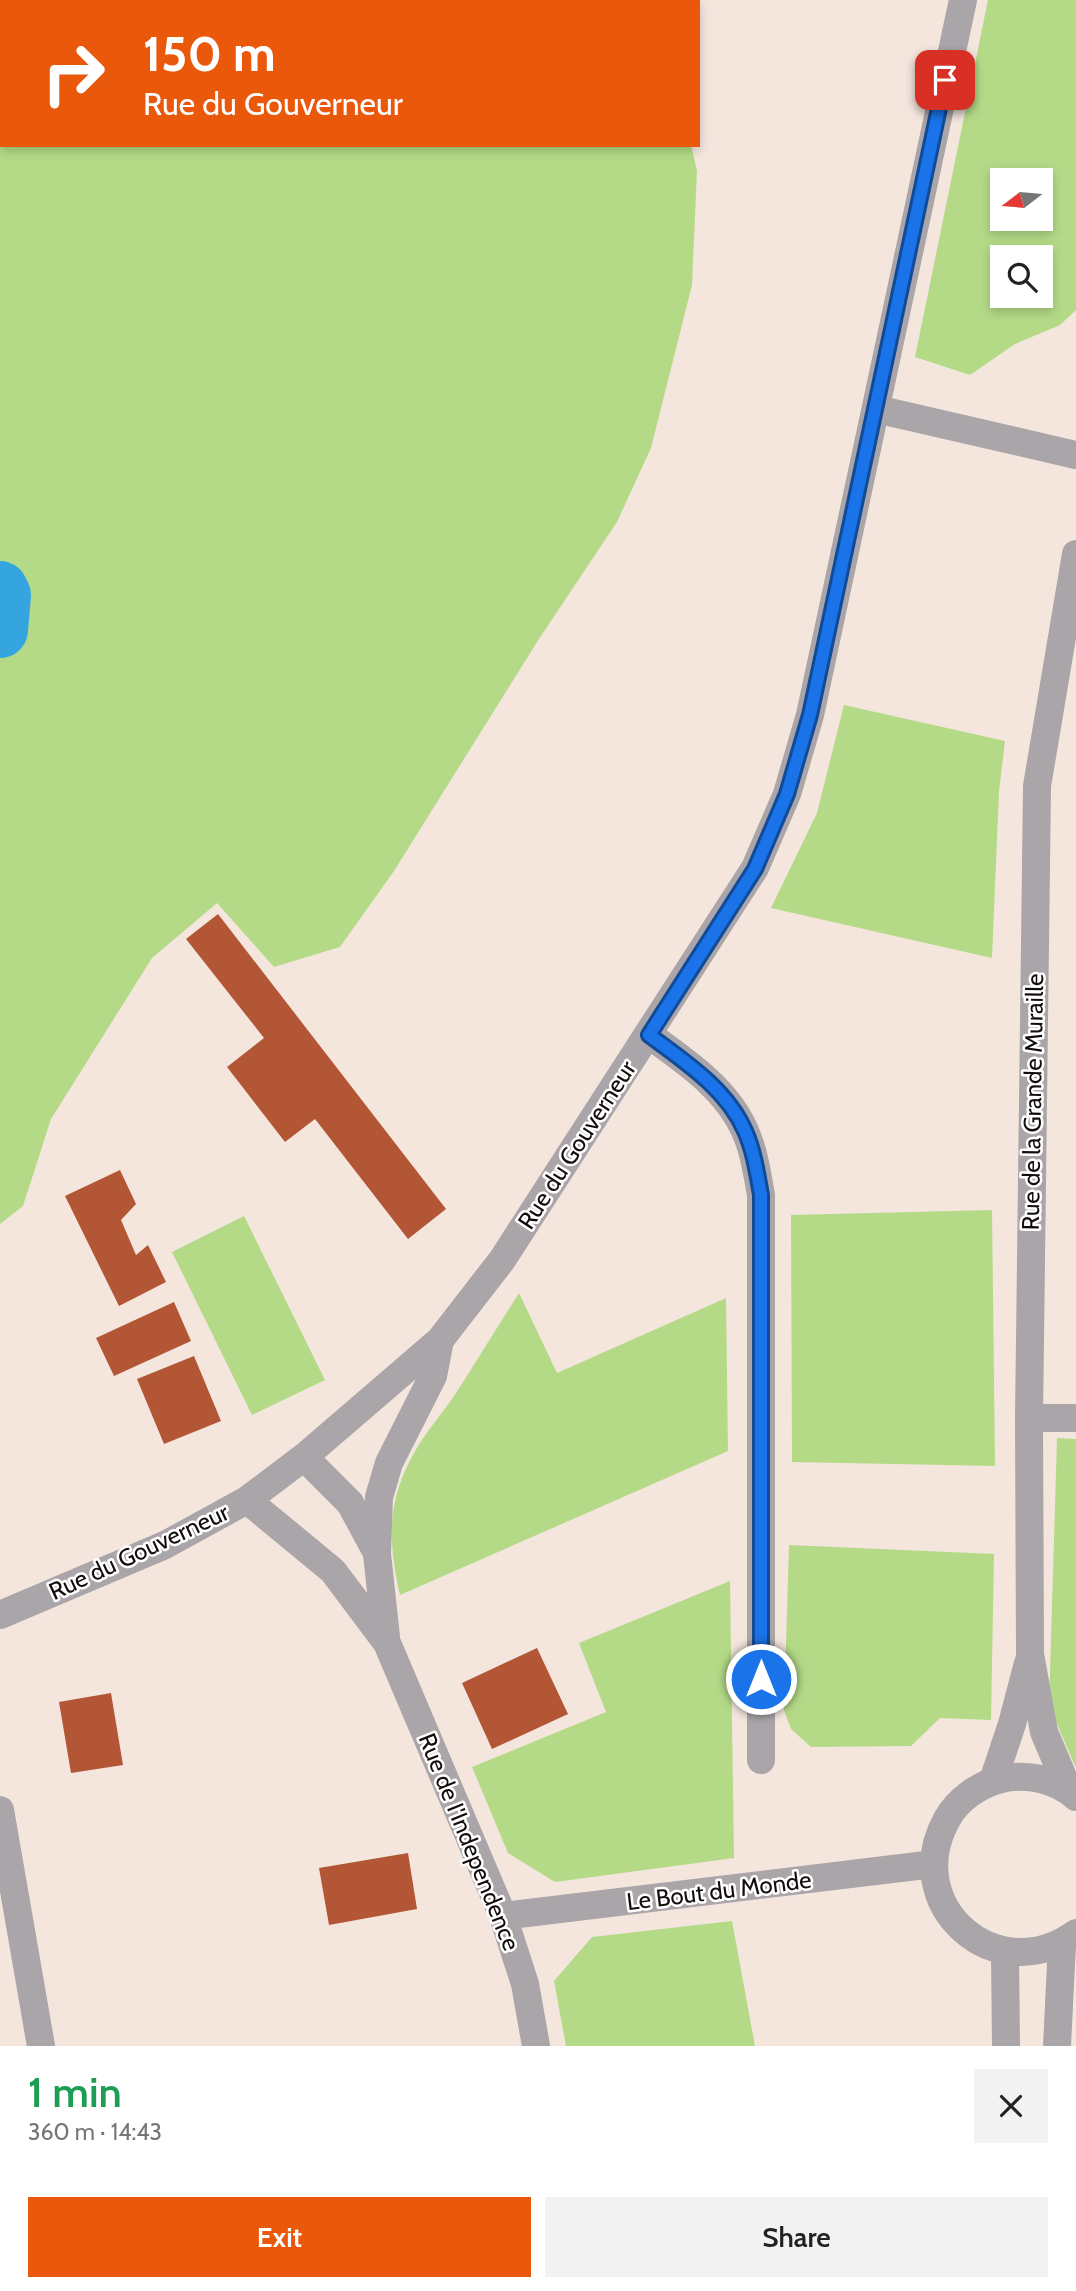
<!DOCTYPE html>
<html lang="en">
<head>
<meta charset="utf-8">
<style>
	:root { --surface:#fff; --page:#f2f2f2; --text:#222; --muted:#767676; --accent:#ea580c }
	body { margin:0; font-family:Cabin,sans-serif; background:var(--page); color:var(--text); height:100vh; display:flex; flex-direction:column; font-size:26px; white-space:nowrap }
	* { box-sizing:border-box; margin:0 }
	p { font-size:23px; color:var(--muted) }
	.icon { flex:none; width:38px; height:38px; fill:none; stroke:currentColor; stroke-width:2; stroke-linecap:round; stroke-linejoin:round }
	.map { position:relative; height:2046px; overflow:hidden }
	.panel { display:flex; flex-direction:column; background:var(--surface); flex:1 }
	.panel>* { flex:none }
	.top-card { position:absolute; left:0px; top:0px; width:700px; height:147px; box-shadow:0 4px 10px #0003; background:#ea580c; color:#fff; overflow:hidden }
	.needle { width:46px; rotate:254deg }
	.fabs { position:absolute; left:990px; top:168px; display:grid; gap:14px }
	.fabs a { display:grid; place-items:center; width:63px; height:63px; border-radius:0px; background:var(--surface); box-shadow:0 4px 10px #0003; font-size:35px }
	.pin { position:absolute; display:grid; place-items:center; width:60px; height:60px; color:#fff; margin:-30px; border-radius:14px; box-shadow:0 4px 10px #0006 }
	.me { position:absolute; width:77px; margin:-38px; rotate:0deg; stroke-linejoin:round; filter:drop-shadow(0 0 5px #0008) }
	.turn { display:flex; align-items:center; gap:24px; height:147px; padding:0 28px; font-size:32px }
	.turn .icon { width:91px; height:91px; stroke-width:2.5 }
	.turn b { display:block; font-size:49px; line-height:60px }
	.round { display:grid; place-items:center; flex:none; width:74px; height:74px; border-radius:0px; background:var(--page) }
	.summary { display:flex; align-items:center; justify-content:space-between; height:119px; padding:0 28px }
	h1 { font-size:42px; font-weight:600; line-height:52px; color:#1e9e55 }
	.primary-button { display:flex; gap:14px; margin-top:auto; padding:14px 28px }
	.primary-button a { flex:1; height:80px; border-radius:0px; background:var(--accent); color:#fff; font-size:28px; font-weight:600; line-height:80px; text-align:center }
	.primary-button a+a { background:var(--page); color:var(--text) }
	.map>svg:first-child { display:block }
	.green { fill:#b4da87; fill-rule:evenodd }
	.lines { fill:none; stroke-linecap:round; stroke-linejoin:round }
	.river { stroke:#35a5df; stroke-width:56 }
	.building { fill:#b35636 }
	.street { stroke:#a9a5a9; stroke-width:28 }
	.route-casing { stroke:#114b97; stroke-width:18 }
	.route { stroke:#1a73e8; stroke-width:12 }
	.labels { text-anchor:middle; stroke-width:5; stroke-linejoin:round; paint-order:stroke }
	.street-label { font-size:24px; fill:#120d0a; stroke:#fff }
</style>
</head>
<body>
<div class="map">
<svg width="1076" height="2046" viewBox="0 0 1076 2046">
	<rect width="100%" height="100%" fill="#f4e6dd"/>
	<!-- green -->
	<path class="green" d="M0 0H640L641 2H2V145H691L697 171 692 285 651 448 617 522 537 642 394 871 340 947 274 967 217 903 152 958 51 1119 23 1206 0 1224Z
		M988 0H1076V310L1060 325 1015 344 970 375 915 357ZM1003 180H1041V219H1003ZM1003 257H1041V296H1003Z
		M844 705 1005 741 999 792 992 958 771 908 817 813Z
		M992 1210 995 1466 792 1462 791 1215Z
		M244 1216 325 1380 252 1415 172 1252Z
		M519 1293 557 1373 726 1298 728 1451 400 1595C387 1537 387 1497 418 1446 430 1427 444 1411 456 1393 477 1360 498 1326 519 1293Z
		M1057 1438 1076 1439V1768L1049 1706Z
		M789 1545 994 1554 991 1720 940 1718 911 1746 811 1747 791 1729 784 1710Z
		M730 1581 734 1858 555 1882 508 1853 472 1767 606 1712 579 1643Z
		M732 1921 755 2046H566L554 1981 592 1937Z"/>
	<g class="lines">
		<!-- river -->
		<path class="river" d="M0 589 3 595 0 630"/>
	</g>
	<!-- building -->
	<path class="building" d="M218 914 446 1209 408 1239 315 1119 285 1142 227 1067 264 1038 186 939Z
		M120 1170 136 1204 121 1220 136 1255 148 1245 166 1282 119 1306 65 1196Z
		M174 1302 191 1341 114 1376 96 1338Z
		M194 1356 221 1421 164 1444 137 1379Z
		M537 1648 568 1714 492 1749 462 1683Z
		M111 1693 123 1765 71 1773 59 1702Z
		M408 1853 417 1909 329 1925 319 1868Z"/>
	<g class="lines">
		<!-- street -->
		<path class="street" d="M876 409 1076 455
			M649 1035C685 1061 727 1089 745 1131 754 1151 757 1173 761 1195V1760
			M1029 1418H1076
			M304 1457 350 1503 376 1551
			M247 1500 333 1571 387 1643 503 1916 525 1984 536 2046
			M0 1615 165 1545 247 1500 304 1457 440 1340 502 1260 755 868 787 794 810 715 963 0
			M386 1637 377 1554 379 1497 389 1463 433 1376 440 1340
			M993 1781 1012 1724 1028 1663
			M1069 1791 1044 1732 1030 1654 1029 1418 1037 786 1076 554
			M1076 1797C1056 1779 1027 1773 1001 1779 979 1785 958 1799 947 1819 899 1905 996 1991 1076 1933
			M0 1810 41 2046
			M503 1916 934 1864
			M1005 1952 1006 2046
			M1057 2046 1062 1944"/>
	</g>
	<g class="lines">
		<!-- route casing -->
		<g class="route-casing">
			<path id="route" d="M761 1679V1195C757 1173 754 1151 745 1131 727 1089 684 1061 649 1035L755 869 787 794 810 715 945 80"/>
		</g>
		<!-- route -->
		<use href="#route" class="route"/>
	</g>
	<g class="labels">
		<!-- street labels -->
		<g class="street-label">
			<text transform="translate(1033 1102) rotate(-89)" y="8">Rue de la Grande Muraille</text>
			<text transform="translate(577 1145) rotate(-57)" y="8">Rue du Gouverneur</text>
			<text transform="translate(139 1552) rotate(-25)" y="8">Rue du Gouverneur</text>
			<text transform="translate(469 1842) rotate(68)" y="8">Rue de I'Independence</text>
			<text transform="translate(719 1891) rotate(-7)" y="8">Le Bout du Monde</text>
		</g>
	</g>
</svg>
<div class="fabs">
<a><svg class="needle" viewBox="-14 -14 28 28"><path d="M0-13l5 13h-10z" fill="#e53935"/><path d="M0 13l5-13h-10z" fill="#767676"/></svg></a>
<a><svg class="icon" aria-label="search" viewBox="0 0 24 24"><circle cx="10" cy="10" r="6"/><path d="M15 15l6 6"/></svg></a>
</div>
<div class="pin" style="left:945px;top:80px;background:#d93025"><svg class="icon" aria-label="arrive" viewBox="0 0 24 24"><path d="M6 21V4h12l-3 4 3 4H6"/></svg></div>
<svg class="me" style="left:761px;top:1679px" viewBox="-20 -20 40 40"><circle r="17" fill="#1a73e8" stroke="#fff" stroke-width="3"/><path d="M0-11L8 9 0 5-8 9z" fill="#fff"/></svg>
<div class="top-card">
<div class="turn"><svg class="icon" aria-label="right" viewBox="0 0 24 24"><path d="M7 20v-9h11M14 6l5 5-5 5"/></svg><div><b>150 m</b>Rue du Gouverneur</div></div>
</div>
</div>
<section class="panel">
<div class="summary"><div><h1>1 min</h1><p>360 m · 14:43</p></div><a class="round"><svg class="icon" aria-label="close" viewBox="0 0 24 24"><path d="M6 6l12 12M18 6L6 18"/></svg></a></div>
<div class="primary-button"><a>Exit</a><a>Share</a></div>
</section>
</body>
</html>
